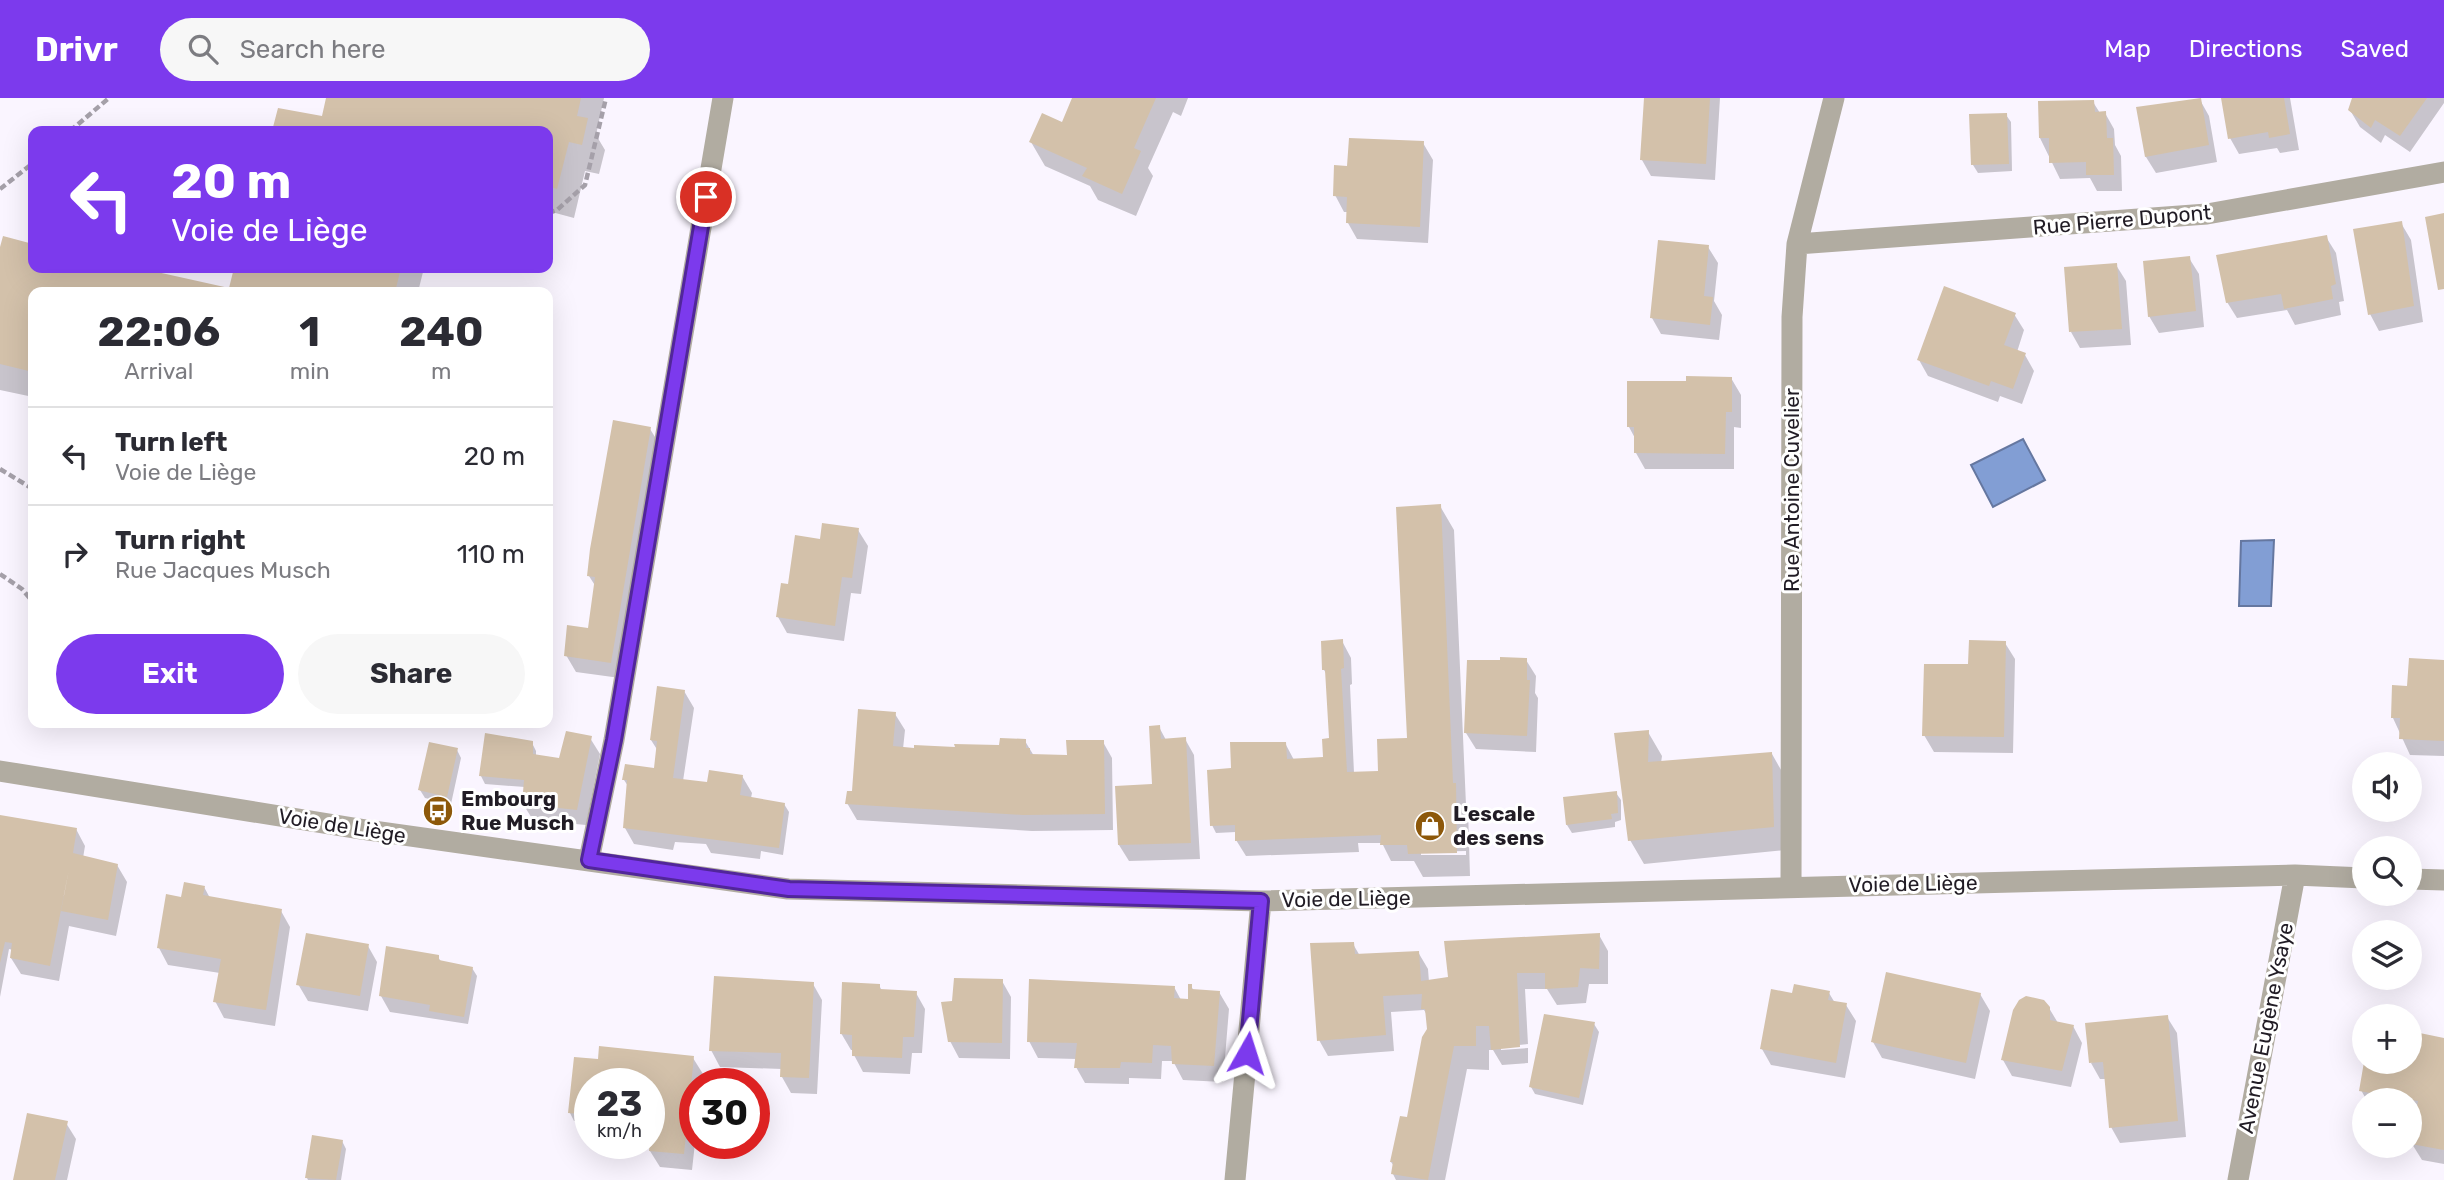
<!DOCTYPE html>
<html lang="en">
<head>
<meta charset="utf-8">
<style>
	:root { --surface:#fff; --page:#f7f7f7; --text:#2b2b33; --muted:#7c7c81; --line:#e1e1e2; --accent:#7c3aed }
	body { margin:0; font-family:Rubik,sans-serif; background:var(--page); color:var(--text); height:100vh; display:flex; flex-direction:column; font-size:26px; white-space:nowrap }
	* { box-sizing:border-box; margin:0 }
	p { font-size:23px; color:var(--muted) }
	.icon { flex:none; width:38px; height:38px; fill:none; stroke:currentColor; stroke-width:2; stroke-linecap:round; stroke-linejoin:round }
	.map { position:relative; flex:1; overflow:hidden }
	.panel { position:absolute; left:28px; top:189px; width:525px; height:441px; display:flex; flex-direction:column; background:var(--surface); border-radius:14px; box-shadow:0 7px 28px #0002 }
	.panel>* { flex:none }
	.hud { position:absolute; left:28px; top:28px; width:525px; height:147px; border-radius:14px; box-shadow:0 7px 28px #0002; background:#7c3aed; color:#fff; overflow:hidden }
	.tools { position:absolute; left:2352px; top:654px; display:grid; gap:14px }
	.tools a { display:grid; place-items:center; width:70px; height:70px; border-radius:50%; background:var(--surface); box-shadow:0 7px 28px #0002; font-size:35px }
	.speed { position:absolute; left:574px; top:970px; display:flex; gap:14px; font-size:35px; font-weight:700; text-align:center }
	.speed>* { display:grid; place-content:center; width:91px; height:91px; border-radius:50%; background:var(--surface); box-shadow:0 7px 28px #0002; line-height:1 }
	.speed small { font-size:18px; font-weight:400 }
	.speed .limit { border:10px solid #d22; background:#fff; color:#111 }
	.pin { position:absolute; display:grid; place-items:center; width:60px; height:60px; color:#fff; margin:-30px; border:4px solid #fff; border-radius:50%; box-shadow:0 2px 7px #0007 }
	.me { position:absolute; width:77px; margin:-38px; rotate:6deg; stroke-linejoin:round; filter:drop-shadow(0 0 5px #0008) }
	.turn { display:flex; align-items:center; gap:24px; height:147px; padding:0 28px; font-size:32px }
	.turn .icon { width:91px; height:91px; stroke-width:2.5 }
	.turn b { display:block; font-size:49px; line-height:60px }
	.eta { display:flex; justify-content:space-evenly; align-items:center; height:119px; text-align:center }
	.eta b { font-size:42px; font-weight:700; line-height:49px }
	.action { display:flex; gap:14px; margin-top:auto; padding:14px 28px }
	.action a { flex:1; height:80px; border-radius:42px; background:var(--accent); color:#fff; font-size:28px; font-weight:700; line-height:80px; text-align:center }
	.action a+a { background:var(--page); color:var(--text) }
	ul { padding:0; list-style:none }
	li { display:flex; align-items:center; gap:21px; height:98px; padding:0 28px; border-top:2px solid var(--line) }
	li div { flex:1 }
	li b { display:block; font-size:26px }
	li em { font-style:normal }
	header { display:flex; align-items:center; gap:42px; box-sizing:border-box; height:98px; padding:0 35px; background:var(--accent); color:#fff }
	header strong { font-size:33px }
	nav { display:flex; gap:38px; margin-inline-start:auto; font-size:24px }
	.search { width:490px; height:63px; background:var(--page); display:flex; align-items:center; gap:18px; box-sizing:border-box; padding:0 24px; border-radius:38px; color:var(--muted); font-size:26px }
	.map>svg:first-child { display:block }
	.water { fill:#829ed4; stroke:#6577a0; stroke-width:2 }
	.shadow { fill:#0003; fill-rule:evenodd }
	.building { fill:#d3c1aa }
	.lines { fill:none; stroke-linecap:round; stroke-linejoin:round }
	.path { stroke:#a5a0a9; stroke-width:4.5; stroke-dasharray:7 3.5; stroke-linecap:butt }
	.minor { stroke:#b1aca1; stroke-width:21 }
	.route-casing { stroke:#51269a; stroke-width:18 }
	.route { stroke:#7c3aed; stroke-width:12 }
	.labels { text-anchor:middle; stroke-width:6; stroke-linejoin:round; paint-order:stroke }
	.street-label { font-size:21px; fill:#211c25; stroke:#fff }
	.poi-label { font-size:21px; font-weight:bold; fill:#211c25; stroke:#fff; text-anchor:start }
</style>
</head>
<body>
<header>
<strong>Drivr</strong>
<div class="search"><svg class="icon" aria-label="search" viewBox="0 0 24 24"><circle cx="10" cy="10" r="6"/><path d="M15 15l6 6"/></svg>Search here</div>
<nav><a>Map</a><a>Directions</a><a>Saved</a></nav>
</header>
<div class="map">
<svg width="2444" height="1082" viewBox="0 0 2444 1082">
	<rect width="100%" height="100%" fill="#faf5ff"/>
	<!-- water -->
	<path class="water" d="M2023 341 2045 382 1993 409 1971 367Z
		M2274 442 2271 508H2239L2241 443Z"/>
	<!-- shadow -->
	<path class="shadow" d="M328 0H604L596 37 605 52 599 76 585 73 574 120 548 113V33H274L280 12 323 20Z
		M1074 0H1188L1181 18 1173 14 1148 70 1153 78 1136 118 1098 102 1090 88 1045 68 1031 44 1063 26Z
		M1646 0H1720L1715 82 1651 78 1642 62Z
		M2223 0H2290L2299 52 2280 55 2277 50 2239 56 2230 40Z
		M2355 0H2444V5L2410 54 2385 37 2381 45 2360 29 2350 12Z
		M2200 2 2209 18 2217 64 2156 75 2146 59 2138 11Z
		M2093 4 2100 15H2105L2114 31 2115 47 2121 58 2122 93H2097L2090 80 2060 81 2040 40Z
		M2006 17 2011 24 2012 73 1978 75 1973 67 1971 18Z
		M1423 45 1433 62 1428 145 1357 141 1348 125V114H1344L1335 97 1349 69Z
		M2401 125 2411 142 2423 224 2379 233 2370 216Z
		M2326 139 2336 155 2344 203 2339 204 2341 217 2295 227 2287 212 2237 220 2227 204Z
		M4 141 33 147V170H131L230 193 236 170H424L418 194H33V299L0 292V157Z
		M1708 149 1718 165 1714 203 1722 217 1719 242 1661 236 1652 220Z
		M2189 160 2199 176 2204 229 2159 235 2149 218Z
		M2116 167 2126 183 2131 247 2080 250 2071 234Z
		M2014 216 2024 232 2017 254 2025 257 2034 273 2022 306 2000 298 1998 304 1928 278 1919 262Z
		M1731 280 1741 297V330L1734 329V371H1645L1636 355V342L1629 329 1688 285Z
		M650 331 660 347 620 580 576 574 566 557 589 532 596 489 589 478Z
		M1440 408 1454 432 1466 707 1468 711 1470 778 1423 779 1414 763H1391L1382 745H1358L1359 754 1246 758 1236 742V734L1216 735 1212 727 1230 672 1285 645 1294 662 1325 660 1330 642 1327 577 1324 572 1342 543 1351 560 1352 586 1350 587 1354 675H1380L1409 649ZM1466 753V757H1421V754Z
		M858 432 868 448 861 496 851 495 844 543 787 535 778 519 789 488 821 443Z
		M2005 545 2015 561 2013 655 1934 654 1924 637 1970 568Z
		M1526 562 1536 578 1535 595 1538 600 1536 654 1476 651 1466 635Z
		M2444 563V658L2410 657 2393 620 2409 589Z
		M684 593 694 610 683 683 705 685 742 678 752 695 751 700 784 706 789 714 783 757 761 753 760 761 711 755 706 746 675 744 673 752 634 746 625 730 628 688 624 682 655 672 658 653 651 642Z
		M895 616 905 632 903 651 1001 649 1025 643 1034 658 1069 659 1103 644 1112 660 1113 732 1032 733 857 722 847 705Z
		M1159 629 1166 642 1185 641 1194 657 1200 761 1129 763 1119 747 1153 688Z
		M1648 634 1662 658 1661 665 1772 656 1785 679 1786 752 1644 766 1630 742Z
		M590 640 600 656 586 727 533 722 523 706 525 689 485 686 481 678 532 645 536 653V658L560 661Z
		M457 652 461 660 451 706 425 700 420 692Z
		M1616 695 1621 702V722L1615 724V729L1572 735 1567 727 1565 701Z
		M0 718 76 731 85 748 83 760 117 767 127 784 116 838 69 828 59 883 21 876 11 860 13 852 9 851 0 899ZM68 773 71 774 66 798 61 797Z
		M204 789 210 800 281 813 290 829 275 928 224 920 215 903 220 875 168 867 159 850 183 801Z
		M1599 837 1608 853V886H1589L1586 905 1557 907 1547 891H1525L1528 946 1501 949V952L1528 950V965L1502 967 1493 952H1489V972L1467 971 1445 1082H1396L1393 1076 1394 1068 1391 1064 1408 1021 1429 931 1427 917 1424 912 1391 914 1394 953 1328 958 1319 942 1353 846 1360 858 1418 854 1428 871 1429 884 1450 881Z
		M368 848 377 864 368 913 308 903 298 886Z
		M438 859 442 865 472 870 477 878 468 926 390 914 381 898Z
		M1002 883 1011 899 1010 961 959 960 950 943 954 904Z
		M813 886 822 902 817 996 791 995 782 979V971L720 969 711 952Z
		M879 887 882 893 916 895 925 911 922 955H912L910 976 863 974 854 957V952H851L841 935Z
		M1191 888 1194 893 1219 894 1229 911 1223 984 1183 982 1173 963H1162L1161 981 1129 980V986L1085 985 1076 969 1077 961 1038 960 1029 943 1174 889 1181 902H1190Z
		M1829 895 1835 905 1846 907 1856 923 1845 980 1771 967 1762 951 1794 897Z
		M1980 896 1990 913 1975 981 1882 960 1873 944Z
		M2049 910 2058 925 2073 928 2082 945 2071 989 2012 978 2003 962Z
		M2167 919 2177 935 2186 1039 2120 1045 2111 1029 2106 981H2100L2091 965Z
		M1594 926 1599 934 1583 1007 1535 996 1531 989Z
		M2410 934 2444 942V1066L2422 1062 2412 1046 2417 1017 2410 1016V1003H2367L2361 992 2410 964Z
		M693 960 703 976 702 985H695V1045L692 1072 660 1069 650 1053 649 985H590V1024L574 1023 570 1015 597 962Z
		M66 1025 76 1041 67 1082H15Z
		M342 1043 346 1051 341 1082H308L307 1080Z"/>
	<!-- building -->
	<path class="building" d="M326 0H581L577 18 588 20 582 47 569 44 557 91 548 88V33H272L278 10 322 18Z
		M1072 0H1156L1134 50 1141 53 1122 96 1082 78 1087 70 1029 44 1042 15 1062 24Z
		M1644 0H1710L1706 66 1640 62Z
		M2201 0 2209 47 2145 59 2136 9Z
		M2221 0H2284L2290 36 2269 40 2268 34 2228 41Z
		M2352 0H2427L2400 38 2375 22 2371 30 2348 12Z
		M2094 2 2095 14 2106 13 2107 40H2113L2114 77H2086V64L2049 65V40H2039L2038 3Z
		M2007 15 2009 66 1971 67 1969 16Z
		M1349 40 1424 43 1420 129 1346 125 1347 99 1333 98 1334 67 1347 68Z
		M2444 115V191L2438 192 2425 119Z
		M2402 123 2414 208 2368 217 2353 131Z
		M2327 137 2336 186 2331 188 2333 201 2284 211 2281 196 2226 205 2216 157Z
		M3 138 33 146V170H139L229 190 234 170H401L395 194H33V274L0 266V149Z
		M1658 142 1709 147 1704 198 1713 199 1710 227 1650 220Z
		M2190 158 2196 213 2148 219 2143 163Z
		M2117 165 2122 231 2069 234 2064 169Z
		M1944 188 2016 215 2004 247 2026 255 2013 291 1991 283 1989 288 1917 262Z
		M1686 278 1732 279V314H1726L1725 356 1634 355V329H1627V283H1686Z
		M613 322 651 329 611 565 564 558 567 527 588 530 595 479 587 478 590 451Z
		M1441 406 1453 685H1456L1457 755 1408 756 1407 747H1380L1381 737 1235 743V727L1210 728 1207 672 1231 670 1230 644H1286L1287 661 1323 659 1322 641 1329 640 1325 572H1322L1321 543 1343 541 1344 570 1341 571 1347 674 1378 673 1377 641 1407 640 1396 409Z
		M822 425 859 430 852 480 842 479 835 528 776 519 781 485 788 486 795 437 820 441Z
		M1969 542 2006 543 2004 639 1922 638 1924 566H1968Z
		M1500 559 1527 560V582H1530L1527 638 1464 635 1467 562H1500Z
		M2409 560 2444 562V643L2399 641 2400 620H2391L2392 587 2407 588Z
		M657 588 685 592 673 680 707 684 709 672 743 677 740 697 785 705 779 750 623 730 627 682H622L625 666 654 670 657 643 650 642Z
		M858 611 896 614 893 648 914 650V647L955 649 954 646 999 647 1000 640 1026 641V650H1030V656L1067 657 1066 642H1104L1105 716 1023 717 845 706 847 693H852Z
		M1160 627 1161 641 1186 639 1191 745 1118 747 1115 688 1152 686 1149 628Z
		M1649 632 1648 664 1772 654 1774 729 1628 743 1614 635Z
		M566 633 592 638 577 712 522 706 524 682 479 678 485 635 533 643V656L559 660Z
		M429 644 458 650 447 699 418 692Z
		M1617 693 1618 715 1611 716 1612 721 1566 727 1563 699Z
		M0 717 77 730 73 755 118 766 108 822 61 813 69 771 50 868 10 860 12 845 5 844 0 865Z
		M184 784 205 788 203 797 282 811 266 912 213 904 221 861 157 850 166 796 181 799Z
		M306 835 369 846 360 898 296 887Z
		M1600 835 1599 871 1580 870 1578 889 1545 891V875H1517L1520 949 1491 952 1489 928H1476V948H1454L1428 1082 1391 1076 1393 1064H1390L1400 1018 1407 1019 1422 939 1427 931 1425 911H1421L1422 896 1383 898 1386 937 1317 943 1310 845 1354 844 1355 856 1419 853 1421 883 1448 879 1444 843Z
		M386 848 439 857V862L473 869 464 919 429 913 430 907 379 898Z
		M1886 874 1981 895 1966 965 1871 944Z
		M714 878 814 884 809 980 780 979 781 955 709 953Z
		M954 880 1003 881 1002 945 948 944 941 904 952 903Z
		M1029 881 1175 888 1174 900 1188 901V886H1192V891L1220 893 1214 968 1172 966 1171 948 1153 947 1152 965 1121 964 1120 970H1074L1077 945 1027 944Z
		M842 884 880 886V891L917 893 914 939H903L902 960 852 958V937L840 936Z
		M1794 886 1830 893 1828 902 1847 905 1836 965 1760 951 1771 891 1792 895Z
		M2026 898 2044 902 2050 909V922L2074 927 2062 973 2001 962 2013 912 2019 902Z
		M1544 916 1595 924 1579 1000 1529 989Z
		M2168 917 2178 1023 2109 1030 2103 964 2089 965 2085 925Z
		M2410 933 2444 940V1052L2411 1046 2418 1003 2359 993 2364 964H2410Z
		M599 948 694 958 684 1056 649 1053 652 1024 649 1023V985H590V1017L568 1015 574 959 598 961Z
		M27 1015 68 1023 55 1082H13Z
		M312 1037 343 1042 336 1082 305 1080Z"/>
	<g class="lines">
		<!-- path -->
		<path class="path" d="M70 33 109 0
			M0 91 33 65
			M548 115 557 112 585 87 606 0
			M0 371 33 391
			M0 476 22 491 33 504"/>
		<!-- minor -->
		<path class="minor" d="M1797 146 2207 116 2444 74
			M0 673 360 731 788 791 1261 803 2295 777 2364 780
			M589 762 614 642 723 0
			M2410 781 2444 782
			M1791 789 1792 219 1797 146 1834 0
			M1235 1082 1261 803
			M2238 1082 2295 777"/>
	</g>
	<g class="lines">
		<!-- route casing -->
		<g class="route-casing">
			<path id="route" d="M706 99 614 642 589 762 789 791 1261 803 1247 955"/>
		</g>
		<!-- route -->
		<use href="#route" class="route"/>
	</g>
	<!-- icons -->
	<defs>
		<g id="bus-disc" transform="scale(1.575)"><circle r="9.5" fill="#8d580a" stroke="#fff"/><path d="M-5-6H5V4H4V6H2V4H-2V6H-4V4H-5ZM-3.5-4V0h7V-4ZM-3.5 1.2v1.5H-2V1.2ZM2 1.2v1.5H3.5V1.2Z" fill="#fff"/></g>
		<g id="shop-disc" transform="scale(1.575)"><circle r="9.5" fill="#8d580a" stroke="#fff"/><path d="M-5-2.5h2.3a2.7 3.5 0 0 1 5.4 0H5L5.5 6h-11ZM-1.5-2.5h3a1.5 2.3 0 0 0-3 0Z" fill="#fff"/></g>
	</defs>
	<g fill-rule="evenodd">
		<use href="#bus-disc" x="438" y="713"/>
		<use href="#shop-disc" x="1430" y="728"/>
	</g>
	<g class="labels">
		<!-- street labels -->
		<g class="street-label">
			<text transform="translate(2122 122) rotate(-5)" y="7">Rue Pierre Dupont</text>
			<text transform="translate(1792 392) rotate(-90)" y="7">Rue Antoine Cuvelier</text>
			<text transform="translate(342 728) rotate(9)" y="7">Voie de Liège</text>
			<text transform="translate(1913 786) rotate(-1)" y="7">Voie de Liège</text>
			<text transform="translate(1346 801) rotate(-1)" y="7">Voie de Liège</text>
			<text transform="translate(2266 930) rotate(-79)" y="7">Avenue Eugène Ysaye</text>
		</g>
		<!-- poi labels -->
		<g class="poi-label">
			<text x="461" y="708">Embourg<tspan x="461" dy="24">Rue Musch</tspan></text>
			<text x="1453" y="723">L'escale<tspan x="1453" dy="24">des sens</tspan></text>
		</g>
	</g>
</svg>
<div class="tools">
<a><svg class="icon" aria-label="sound" viewBox="0 0 24 24"><path d="M4 9h4l5-4v14l-5-4H4zM17 9q2 3 0 6"/></svg></a>
<a><svg class="icon" aria-label="search" viewBox="0 0 24 24"><circle cx="10" cy="10" r="6"/><path d="M15 15l6 6"/></svg></a>
<a><svg class="icon" aria-label="layers" viewBox="0 0 24 24"><path d="M12 4l9 5-9 5-9-5zM3 14l9 5 9-5"/></svg></a>
<a>+</a>
<a>−</a>
</div>
<div class="speed"><div>23<small>km/h</small></div><div class="limit">30</div></div>
<div class="pin" style="left:706px;top:99px;background:#d93025"><svg class="icon" aria-label="arrive" viewBox="0 0 24 24"><path d="M6 21V4h12l-3 4 3 4H6"/></svg></div>
<svg class="me" style="left:1247px;top:955px" viewBox="-20 -20 40 40"><path d="M0-17L14 15 0 8-14 15z" fill="#7c3aed" stroke="#fff" stroke-width="4"/></svg>
<div class="hud">
<div class="turn"><svg class="icon" aria-label="left" viewBox="0 0 24 24"><path d="M17 20v-9H6M10 6l-5 5 5 5"/></svg><div><b>20 m</b>Voie de Liège</div></div>
</div>
<section class="panel">
<div class="eta">
<div><b>22:06</b><p>Arrival</p></div>
<div><b>1</b><p>min</p></div>
<div><b>240</b><p>m</p></div>
</div>
<ul>
<li><svg class="icon" aria-label="left" viewBox="0 0 24 24"><path d="M17 20v-9H6M10 6l-5 5 5 5"/></svg><div><b>Turn left</b><p>Voie de Liège</p></div><em>20 m</em></li>
<li><svg class="icon" aria-label="right" viewBox="0 0 24 24"><path d="M7 20v-9h11M14 6l5 5-5 5"/></svg><div><b>Turn right</b><p>Rue Jacques Musch</p></div><em>110 m</em></li>
</ul>
<div class="action"><a>Exit</a><a>Share</a></div>
</section>
</div>
</body>
</html>
